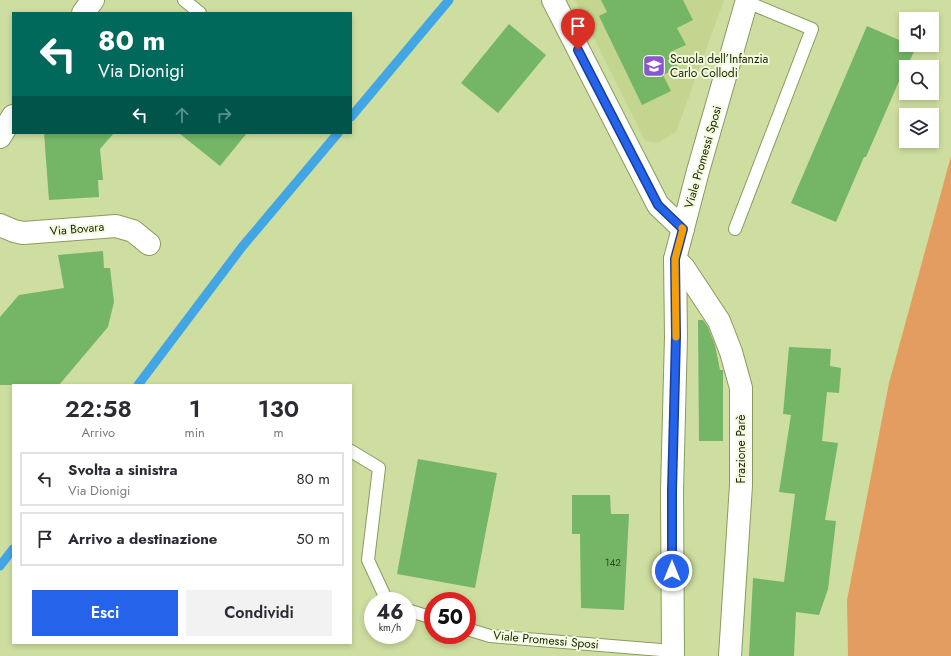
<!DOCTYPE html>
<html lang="it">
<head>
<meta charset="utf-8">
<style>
	:root { --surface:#fff; --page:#f2f2f3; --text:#2b2b33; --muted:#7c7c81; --line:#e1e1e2; --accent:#2563eb }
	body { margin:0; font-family:Jost,sans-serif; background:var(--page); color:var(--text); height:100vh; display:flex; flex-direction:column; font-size:15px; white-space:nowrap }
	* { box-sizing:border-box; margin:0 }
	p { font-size:13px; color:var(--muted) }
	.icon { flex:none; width:22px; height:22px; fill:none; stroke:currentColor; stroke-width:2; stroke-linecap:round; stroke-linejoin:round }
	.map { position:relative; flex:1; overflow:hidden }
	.side { position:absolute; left:12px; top:384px; width:340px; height:260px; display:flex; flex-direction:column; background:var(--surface); border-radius:0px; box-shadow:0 2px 6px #0003 }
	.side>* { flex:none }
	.banner { position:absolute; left:12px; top:12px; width:340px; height:122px; border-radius:0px; box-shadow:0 2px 6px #0003; background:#00695c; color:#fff; overflow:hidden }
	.fabs { position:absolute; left:899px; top:12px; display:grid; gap:8px }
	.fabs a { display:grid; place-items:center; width:40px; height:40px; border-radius:0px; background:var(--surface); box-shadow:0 2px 6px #0003; font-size:20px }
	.speed { position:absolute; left:364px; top:592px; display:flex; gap:8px; font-size:20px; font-weight:700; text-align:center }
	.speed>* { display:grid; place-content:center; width:52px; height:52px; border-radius:50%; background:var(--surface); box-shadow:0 2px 6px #0003; line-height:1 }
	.speed small { font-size:10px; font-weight:400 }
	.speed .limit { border:6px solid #d22; background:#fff; color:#111 }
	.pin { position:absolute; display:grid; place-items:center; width:34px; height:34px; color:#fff; margin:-41px -17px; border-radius:50% 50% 50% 0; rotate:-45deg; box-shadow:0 0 4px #0007 }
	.pin .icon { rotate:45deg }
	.me { position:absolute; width:44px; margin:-22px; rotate:0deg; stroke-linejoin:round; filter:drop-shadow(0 0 3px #0008) }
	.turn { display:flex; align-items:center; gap:14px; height:84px; padding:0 20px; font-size:18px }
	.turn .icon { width:52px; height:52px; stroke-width:2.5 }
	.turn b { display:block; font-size:28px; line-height:34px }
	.lanes { display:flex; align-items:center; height:38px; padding:0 20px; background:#0003; justify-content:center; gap:20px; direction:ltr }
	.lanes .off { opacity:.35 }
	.eta { display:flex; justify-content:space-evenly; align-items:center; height:68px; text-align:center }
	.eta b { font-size:24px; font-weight:600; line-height:28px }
	.primary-button { display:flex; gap:8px; margin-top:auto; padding:8px 20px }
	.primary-button a { flex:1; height:46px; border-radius:0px; background:var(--accent); color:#fff; font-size:16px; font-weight:600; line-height:46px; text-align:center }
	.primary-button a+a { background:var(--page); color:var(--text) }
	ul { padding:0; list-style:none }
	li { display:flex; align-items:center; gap:12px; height:54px; margin:0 8px 6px; padding:0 12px; border:2px solid var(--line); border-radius:0px }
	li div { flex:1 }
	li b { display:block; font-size:15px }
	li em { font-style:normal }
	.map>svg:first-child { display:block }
	.built { fill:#c4d590 }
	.green { fill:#e49d60 }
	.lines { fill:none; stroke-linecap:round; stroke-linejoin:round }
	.stream { stroke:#42a5e4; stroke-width:9 }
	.building { fill:#74b566 }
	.service-casing { stroke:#8b9a5f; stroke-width:14 }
	.minor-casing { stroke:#8b9a5f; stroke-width:24 }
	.secondary-casing { stroke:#8b9a5f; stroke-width:24 }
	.service { stroke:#fff; stroke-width:12 }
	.minor { stroke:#fff; stroke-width:22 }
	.secondary { stroke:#fff; stroke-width:22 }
	.route-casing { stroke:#184099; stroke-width:10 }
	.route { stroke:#2563eb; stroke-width:7 }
	.slow { stroke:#f59e0b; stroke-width:7 }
	.labels { text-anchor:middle; stroke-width:4; stroke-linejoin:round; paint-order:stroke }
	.number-label { font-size:10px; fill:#314620 }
	.poi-label { font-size:12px; fill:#1b2109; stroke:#f2fbdc; text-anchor:start }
	.street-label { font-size:12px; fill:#1b2109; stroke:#f2fbdc }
</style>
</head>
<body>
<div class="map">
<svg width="951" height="656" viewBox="0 0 951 656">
	<rect width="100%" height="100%" fill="#cedea0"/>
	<!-- built -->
	<path class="built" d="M575 0H724L676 132 658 143 645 141Z"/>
	<!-- green -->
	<path class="green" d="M951 156V656H848L847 600 889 383Z"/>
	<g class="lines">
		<!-- stream -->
		<path class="stream" d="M351 117 449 0
			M138 385 242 247 338 133
			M0 566 13 549"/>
	</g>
	<!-- building -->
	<path class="building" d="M601 0H683L693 20 677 28 686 45 670 52 678 68 663 75 671 91 642 105 599 16 607 12Z
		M509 24 546 55 498 113 461 83Z
		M867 26 906 43V45H911L916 47 907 67H906L902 80 900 79 866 157H864L836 222 791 203Z
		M44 133H114L100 149 103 180H98L99 197 49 200Z
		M179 133H247L220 166Z
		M103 251 104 268H110L114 302 108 327 59 385H0V317L19 295 64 288 58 255Z
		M698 320H703L708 327 715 345 720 370H723V441H699Z
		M789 347 831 349 830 366 841 368 839 393 827 392 822 441 838 443 825 520 836 521 828 589 819 615 796 612 794 656H749L753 578 784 582 795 494 779 492 791 415 783 414Z
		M418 459 497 473 475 588 397 574Z
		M572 495H610L611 514H629L624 610 581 608 580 534H572Z"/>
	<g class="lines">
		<!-- service casing -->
		<g class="service-casing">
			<path id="service" d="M184 0 200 13
				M735 229 812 29 747 2
				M351 451 379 468 368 560 387 601
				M407 610 433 618
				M467 629 490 636 673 651"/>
		</g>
		<!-- minor casing -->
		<g class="minor-casing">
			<path id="minor" d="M553 0 658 205 683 229
				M83 13 93 0
				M0 137 13 116
				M0 225 14 231 23 233 116 226 133 231 149 244
				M675 259 684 268 719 321 731 352 741 388V485L730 656"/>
		</g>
		<!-- secondary casing -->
		<g class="secondary-casing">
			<path id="secondary" d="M673 656 672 491 676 336 675 259 698 171 747 0"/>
		</g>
		<!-- service -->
		<use href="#service" class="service"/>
		<!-- minor -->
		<use href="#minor" class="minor"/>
		<!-- secondary -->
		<use href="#secondary" class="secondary"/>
	</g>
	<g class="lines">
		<!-- route casing -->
		<g class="route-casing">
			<path id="route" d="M578 50 658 205 683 229 675 259 676 336 672 491V571"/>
		</g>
		<!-- route -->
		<use href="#route" class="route"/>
		<!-- slow -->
		<path class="slow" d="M676 337 675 259 683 229 682 228"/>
	</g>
	<!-- icons -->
	<defs>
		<g id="school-square" transform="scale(1.15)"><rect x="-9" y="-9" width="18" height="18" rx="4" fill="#8957cf" stroke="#f2fbdc"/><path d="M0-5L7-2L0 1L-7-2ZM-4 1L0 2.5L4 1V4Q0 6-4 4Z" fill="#fff"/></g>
	</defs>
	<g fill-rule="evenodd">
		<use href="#school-square" x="654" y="66"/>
	</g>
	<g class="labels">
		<!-- number labels -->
		<g class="number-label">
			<text x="613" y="566">142</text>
		</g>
		<!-- poi labels -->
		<g class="poi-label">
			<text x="670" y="63">Scuola dell’Infanzia<tspan x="670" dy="14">Carlo Collodi</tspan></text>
		</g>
		<!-- street labels -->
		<g class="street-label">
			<text transform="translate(703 157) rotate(-74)" y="4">Viale Promessi Sposi</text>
			<text transform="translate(77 229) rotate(-5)" y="4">Via Bovara</text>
			<text transform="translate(741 449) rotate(-90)" y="4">Frazione Parè</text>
			<text transform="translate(546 640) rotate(5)" y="4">Viale Promessi Sposi</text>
		</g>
	</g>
</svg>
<div class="fabs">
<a><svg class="icon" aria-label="sound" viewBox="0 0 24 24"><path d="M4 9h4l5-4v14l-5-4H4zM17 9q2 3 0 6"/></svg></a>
<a><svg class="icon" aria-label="search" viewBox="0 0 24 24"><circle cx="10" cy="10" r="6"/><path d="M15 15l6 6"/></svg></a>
<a><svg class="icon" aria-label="layers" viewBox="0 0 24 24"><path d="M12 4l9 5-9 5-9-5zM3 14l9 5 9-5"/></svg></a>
</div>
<div class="speed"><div>46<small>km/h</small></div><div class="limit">50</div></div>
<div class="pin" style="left:578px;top:50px;background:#d93025"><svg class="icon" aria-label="arrive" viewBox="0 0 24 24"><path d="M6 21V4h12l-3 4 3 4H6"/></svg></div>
<svg class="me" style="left:672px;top:571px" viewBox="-20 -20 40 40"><circle r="17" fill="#2563eb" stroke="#fff" stroke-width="3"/><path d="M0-11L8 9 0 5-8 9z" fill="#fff"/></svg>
<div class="banner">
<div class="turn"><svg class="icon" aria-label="left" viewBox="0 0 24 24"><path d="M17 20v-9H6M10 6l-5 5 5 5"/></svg><div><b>80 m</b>Via Dionigi</div></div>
<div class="lanes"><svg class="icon" aria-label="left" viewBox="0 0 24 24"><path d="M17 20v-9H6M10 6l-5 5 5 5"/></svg><svg class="icon off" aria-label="ahead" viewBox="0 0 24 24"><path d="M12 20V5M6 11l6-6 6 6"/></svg><svg class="icon off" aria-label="right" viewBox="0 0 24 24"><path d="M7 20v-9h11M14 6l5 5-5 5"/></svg></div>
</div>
<section class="side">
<div class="eta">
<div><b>22:58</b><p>Arrivo</p></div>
<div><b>1</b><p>min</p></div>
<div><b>130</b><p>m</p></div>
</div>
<ul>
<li><svg class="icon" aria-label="left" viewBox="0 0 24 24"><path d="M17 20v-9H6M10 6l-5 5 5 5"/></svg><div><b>Svolta a sinistra</b><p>Via Dionigi</p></div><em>80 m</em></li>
<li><svg class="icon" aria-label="arrive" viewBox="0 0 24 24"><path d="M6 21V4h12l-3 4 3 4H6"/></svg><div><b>Arrivo a destinazione</b></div><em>50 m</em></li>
</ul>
<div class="primary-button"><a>Esci</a><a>Condividi</a></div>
</section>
</div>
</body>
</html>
